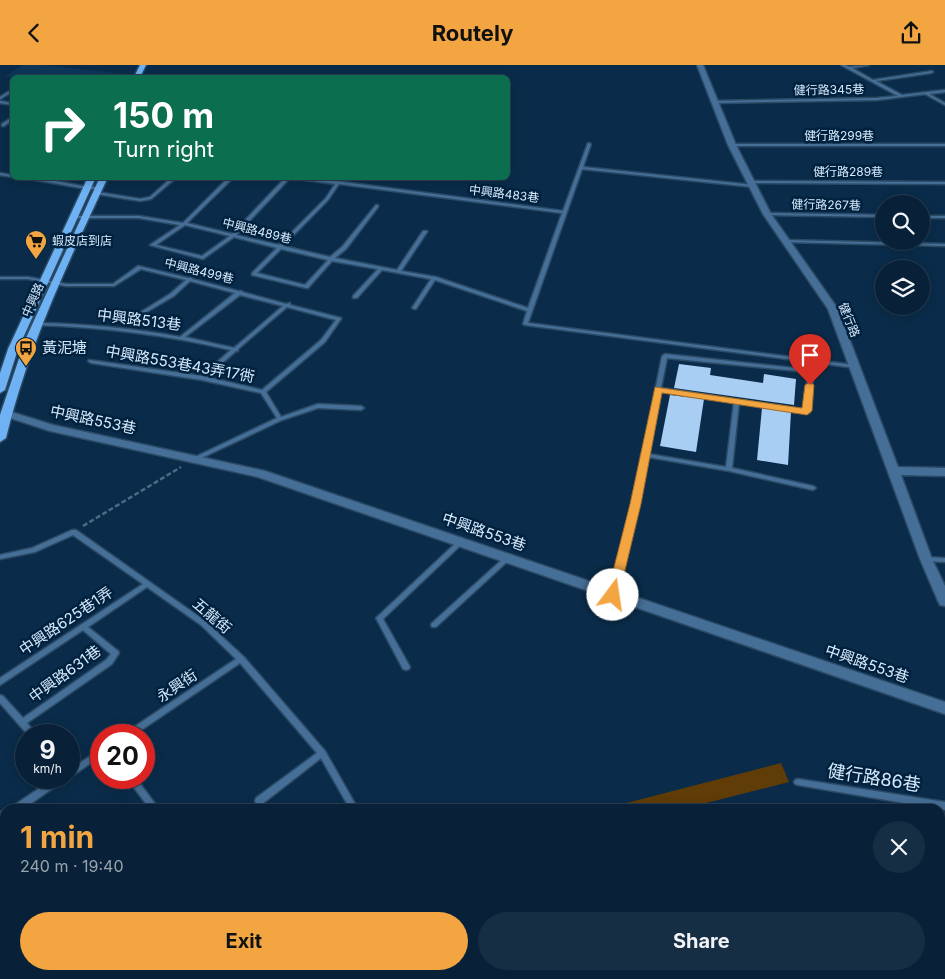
<!DOCTYPE html>
<html lang="en">
<head>
<meta charset="utf-8">
<style>
	:root { --surface:#082138; --page:#162e43; --text:#f1f3f6; --muted:#98a3ae; --line:#293e53; --accent:#f2a541 }
	body { margin:0; font-family:Inter,"Noto Sans TC",sans-serif; background:var(--page); color:var(--text); height:100vh; display:flex; flex-direction:column; font-size:19px; white-space:nowrap }
	* { box-sizing:border-box; margin:0 }
	p { font-size:16px; color:var(--muted) }
	.icon { flex:none; width:28px; height:28px; fill:none; stroke:currentColor; stroke-width:2; stroke-linecap:round; stroke-linejoin:round }
	.map { position:relative; flex:1; overflow:hidden }
	.side { position:absolute; left:0px; top:739px; width:945px; height:176px; display:flex; flex-direction:column; background:var(--surface); border-radius:15px 15px 0 0; box-shadow:0 2px 12px #0003,0 0 0 1px var(--line) }
	.side>* { flex:none }
	.banner { position:absolute; left:10px; top:10px; width:500px; height:105px; border-radius:8px; box-shadow:0 2px 12px #0003,0 0 0 1px var(--line); background:#0b6e4f; color:#fff; overflow:hidden }
	.fabs { position:absolute; left:875px; top:130px; display:grid; gap:10px }
	.fabs a { display:grid; place-items:center; width:55px; height:55px; border-radius:50%; background:var(--surface); box-shadow:0 2px 12px #0003,0 0 0 1px var(--line); font-size:25px }
	.speed { position:absolute; left:15px; top:659px; display:flex; gap:10px; font-size:25px; font-weight:700; text-align:center }
	.speed>* { display:grid; place-content:center; width:65px; height:65px; border-radius:50%; background:var(--surface); box-shadow:0 2px 12px #0003,0 0 0 1px var(--line); line-height:1 }
	.speed small { font-size:12px; font-weight:400 }
	.speed .limit { border:8px solid #d22; background:#fff; color:#111 }
	.pin { position:absolute; display:grid; place-items:center; width:42px; height:42px; color:#fff; margin:-51px -21px; border-radius:50% 50% 50% 0; rotate:-45deg; box-shadow:0 0 5px #0007 }
	.pin .icon { rotate:45deg }
	.me { position:absolute; width:55px; margin:-28px; rotate:14deg; stroke-linejoin:round; filter:drop-shadow(0 0 4px #0008) }
	.turn { display:flex; align-items:center; gap:18px; height:105px; padding:0 20px; font-size:22px }
	.turn .icon { width:65px; height:65px; stroke-width:2.5 }
	.turn b { display:block; font-size:35px; line-height:42px }
	.round { display:grid; place-items:center; flex:none; width:52px; height:52px; border-radius:26px; background:var(--page) }
	.overview { display:flex; align-items:center; justify-content:space-between; height:85px; padding:0 20px }
	h1 { font-size:30px; font-weight:700; line-height:38px; color:var(--accent) }
	.action { display:flex; gap:10px; margin-top:auto; padding:10px 20px }
	.action a { flex:1; height:58px; border-radius:30px; background:var(--accent); color:#111; font-size:20px; font-weight:700; line-height:58px; text-align:center }
	.action a+a { background:var(--page); color:var(--text) }
	header { display:flex; justify-content:space-between; align-items:center; height:65px; padding:0 20px; background:var(--accent); color:#111; font-size:22px; font-weight:700 }
	.map>svg:first-child { display:block }
	.built { fill:#0d3659 }
	.green { fill:#603c06 }
	.building { fill:#a9cef4 }
	.lines { fill:none; stroke-linecap:round; stroke-linejoin:round }
	.lane-casing { stroke:#2b4a66; stroke-width:3 }
	.street-casing { stroke:#2b4a66; stroke-width:3 }
	.primary-casing { stroke:#2b4a66; stroke-width:3 }
	.path { stroke:#4d6a85; stroke-width:2.5; stroke-dasharray:5 2.5; stroke-linecap:butt }
	.lane { fill:#466f97; fill-rule:evenodd }
	.street { fill:#466f97; fill-rule:evenodd }
	.primary { fill:#6eb2f4; fill-rule:evenodd }
	.route { fill:#f2a541; stroke:#9d6b2a }
	.labels { text-anchor:middle; stroke-width:5; stroke-linejoin:round; paint-order:stroke }
	.far-street-label { font-size:12px; fill:#d6e9fc; stroke:#01223f }
	.far-poi-label { font-size:12px; fill:#d6e9fc; stroke:#01223f; text-anchor:start }
	.street-label { font-size:15px; fill:#d6e9fc; stroke:#01223f }
	.poi-label { font-size:15px; fill:#d6e9fc; stroke:#01223f; text-anchor:start }
	.near-street-label { font-size:18px; fill:#d6e9fc; stroke:#01223f }
</style>
</head>
<body>
<header><svg class="icon" aria-label="back" viewBox="0 0 24 24"><path d="M15 5l-7 7 7 7"/></svg>Routely<svg class="icon" aria-label="share" viewBox="0 0 24 24"><path d="M12 15V3M7 8l5-5 5 5M5 13v7h14v-7"/></svg></header>
<div class="map">
<svg width="945" height="914" viewBox="0 0 945 914">
	<rect width="100%" height="100%" fill="#0a2c4a"/>
	<!-- built -->
	<path class="built" d="M23 0H43L134 10 132 12H4Z"/>
	<!-- green -->
	<path class="green" d="M781 698 789 717 683 744H603Z"/>
	<!-- building -->
	<path class="building" d="M679 299 711 303 710 310 763 318 764 309 796 314 794 340 674 323Z
		M670 330 704 334 696 387 660 381Z
		M762 343 791 347 788 400 757 395Z"/>
	<g class="lines">
		<!-- lane casing -->
		<g class="lane-casing">
			<path id="lane" d="M841 0H845L849 2 869 0 852 3 873 15 932 6 933 7 931 8 876 16 902 30 945 25V27L929 29 945 38V40L925 29 877 35 713 38 711 37 713 36 877 33 898 31Z
				M11 25H12V27L0 34V32Z
				M0 36 12 38V40L0 38Z
				M11 53H12V55L4 61H2V59Z
				M588 78 591 79 583 102 753 120 755 121 753 122 582 104 528 258 854 300 856 301V303L525 260 523 259 527 246 435 215 416 244H414L412 243 431 214 382 205 357 233H353V231L378 204 332 196 308 223H306L252 210V208L277 183 234 172 203 194 150 180 180 160 139 153H72L70 152 72 151H139L183 158 229 112H234L187 158 232 169 286 112H305L563 146ZM290 113 335 119 326 133 279 180 236 170ZM339 119 562 148 528 243 436 212 401 206 427 167V166H423L397 205 335 193 346 184 378 142V140H376L342 182 330 192 283 181 328 135ZM185 160 230 171 202 191 156 180ZM281 184 328 195 305 220 257 208Z
				M731 79H945V81H731Z
				M0 108 12 110V112L0 110Z
				M18 112C40 112 61 117 82 121 88 122 95 121 101 123L99 124H87Z
				M172 112H177L151 134 140 136 97 129 95 128 97 127 140 134 150 132Z
				M750 116 945 117V119L751 118H750Z
				M766 148 884 150V152L767 150 765 149Z
				M921 151H945V153H921Z
				M784 175 945 179V181L786 177 784 176Z
				M138 201 188 213H192V214L238 226H242V227L286 239 290 238V240L341 253V254L325 277 266 327 281 352 318 339 361 341 364 343 361 345 318 343 282 355 197 395H193L192 394 193 393 277 353 261 328 202 315 91 298 88 296 89 295 202 311 262 325 321 275 336 255 287 242 238 284V286H236L213 306 211 307 208 305 209 304 231 285C167 270 103 262 37 260L35 259 37 258C85 259 132 263 180 272L235 228 190 216 174 231 143 249H141V247L170 229 186 215 141 204 114 221H66L28 214H0V212H28L66 219H113ZM240 230 283 241 234 283 185 272Z
				M665 289 813 305 814 306 809 348 739 338 732 403 813 421 816 423 813 425 729 406 648 392 634 461 616 530 615 532H611L610 530 628 461 642 391 641 390 643 388 662 291ZM667 293 808 307 804 345 661 323ZM661 326 734 337 726 402 649 389Z
				M72 465H76L205 556 244 592 325 686 358 744H350L321 693 262 739 259 740 256 739 255 736 256 733 317 688 240 598 134 670H124L125 668 236 594 201 560 147 522 88 562 118 586 119 588 112 599 27 658 37 670H28L0 638V630L3 631 23 653 106 595 111 589 83 565 0 620V613L143 519 73 470 35 487 0 494V490L32 483Z
				M459 475H461L464 477 383 554 410 602 409 604 406 605 403 604 376 553Z
				M506 491H510L511 493 436 562H432L431 560 432 558Z
				M924 492 945 493V497L926 496 923 494Z
				M101 684V691L72 711 69 712V705Z
				M56 712H67L66 714 23 744H12L13 741Z
				M126 712H135L159 744H150Z
				M798 714 945 737V745L798 720 795 719 794 717 795 715Z
				M5 745V753L0 755V747Z
				M130 910H141L143 914H132Z
				M274 910H285L287 914H276Z
				M432 910H442L444 914H434Z"/>
		</g>
		<!-- street casing -->
		<g class="street-casing">
			<path id="street" d="M697 0H703L736 80 771 149 838 244 898 402 945 403V411L901 410 932 494 945 521V541L940 540 938 536 920 494 828 244 763 149 728 80Z
				M5 345 53 360 265 406 945 637V649L258 412 50 366 1 350V346Z"/>
		</g>
		<!-- primary casing -->
		<g class="primary-casing">
			<path id="primary" d="M140 0H146L140 12H134Z
				M88 112H96L18 284 5 325 0 328V308L8 284Z
				M100 112H108C68 198 28 281 6 373L0 377V350L26 273Z"/>
		</g>
		<!-- path -->
		<path class="path" d="M83 461 181 402"/>
		<!-- lane -->
		<use href="#lane" class="lane"/>
		<!-- street -->
		<use href="#street" class="street"/>
		<!-- primary -->
		<use href="#primary" class="primary"/>
	</g>
	<!-- route -->
	<path class="route" d="M810 317 814 320 812 346 807 350 662 328 641 439 619 530 617 533H608L607 530 630 439 655 322 802 343 805 320Z"/>
	<!-- icons -->
	<defs>
		<g id="supermarket-pin" transform="scale(1.125)"><path d="M0 17L-7.5 6A9.5 9.5 0 1 1 7.5 6Z" fill="#f2a541" stroke="#01223f"/><path d="M-6-5.5h2.5l.6 2H6L4.5 2H-2.5L-4.4-4H-6ZM-1.5 3.2a1.3 1.3 0 1 0 .1 0ZM3 3.2a1.3 1.3 0 1 0 .1 0Z" fill="#111"/></g>
		<g id="bus-pin" transform="scale(1.125)"><path d="M0 17L-7.5 6A9.5 9.5 0 1 1 7.5 6Z" fill="#f2a541" stroke="#01223f"/><path d="M-5-6H5V4H4V6H2V4H-2V6H-4V4H-5ZM-3.5-4V0h7V-4ZM-3.5 1.2v1.5H-2V1.2ZM2 1.2v1.5H3.5V1.2Z" fill="#111"/></g>
	</defs>
	<g fill-rule="evenodd">
		<use href="#supermarket-pin" x="36" y="176"/>
		<use href="#bus-pin" x="26" y="283"/>
	</g>
	<g class="labels">
		<!-- far-street labels -->
		<g class="far-street-label">
			<text transform="translate(829 25) rotate(-1)" y="4">健行路345巷</text>
			<text x="839" y="75">健行路299巷</text>
			<text x="848" y="111">健行路289巷</text>
			<text transform="translate(504 129) rotate(7)" y="4">中興路483巷</text>
			<text transform="translate(826 140) rotate(1)" y="4">健行路267巷</text>
			<text transform="translate(257 166) rotate(14)" y="4">中興路489巷</text>
			<text transform="translate(199 206) rotate(14)" y="4">中興路499巷</text>
			<text transform="translate(33 235) rotate(-66)" y="4">中興路</text>
			<text transform="translate(849 255) rotate(68)" y="4">健行路</text>
		</g>
		<!-- far-poi labels -->
		<g class="far-poi-label">
			<text x="52" y="180">蝦皮店到店</text>
		</g>
		<!-- street labels -->
		<g class="street-label">
			<text transform="translate(139 255) rotate(7)" y="5">中興路513巷</text>
			<text transform="translate(180 299) rotate(10)" y="5">中興路553巷43弄17衖</text>
			<text transform="translate(93 355) rotate(12)" y="5">中興路553巷</text>
			<text transform="translate(484 467) rotate(19)" y="5">中興路553巷</text>
			<text transform="translate(212 551) rotate(40)" y="5">五龍街</text>
			<text transform="translate(66 556) rotate(-34)" y="5">中興路625巷1弄</text>
			<text transform="translate(867 599) rotate(19)" y="5">中興路553巷</text>
			<text transform="translate(65 609) rotate(-36)" y="5">中興路631巷</text>
			<text transform="translate(177 621) rotate(-34)" y="5">永興街</text>
		</g>
		<!-- poi labels -->
		<g class="poi-label">
			<text x="42" y="288">黃泥塘</text>
		</g>
		<!-- near-street labels -->
		<g class="near-street-label">
			<text transform="translate(874 713) rotate(9)" y="6">健行路86巷</text>
		</g>
	</g>
</svg>
<div class="fabs">
<a><svg class="icon" aria-label="search" viewBox="0 0 24 24"><circle cx="10" cy="10" r="6"/><path d="M15 15l6 6"/></svg></a>
<a><svg class="icon" aria-label="layers" viewBox="0 0 24 24"><path d="M12 4l9 5-9 5-9-5zM3 14l9 5 9-5"/></svg></a>
</div>
<div class="speed"><div>9<small>km/h</small></div><div class="limit">20</div></div>
<div class="pin" style="left:810px;top:320px;background:#d93025"><svg class="icon" aria-label="arrive" viewBox="0 0 24 24"><path d="M6 21V4h12l-3 4 3 4H6"/></svg></div>
<svg class="me" style="left:613px;top:530px" viewBox="-20 -20 40 40"><circle r="19" fill="#fff"/><path d="M0-13L10 11 0 6-10 11z" fill="#f2a541"/></svg>
<div class="banner">
<div class="turn"><svg class="icon" aria-label="right" viewBox="0 0 24 24"><path d="M7 20v-9h11M14 6l5 5-5 5"/></svg><div><b>150 m</b>Turn right</div></div>
</div>
<section class="side">
<div class="overview"><div><h1>1 min</h1><p>240 m · 19:40</p></div><a class="round"><svg class="icon" aria-label="close" viewBox="0 0 24 24"><path d="M6 6l12 12M18 6L6 18"/></svg></a></div>
<div class="action"><a>Exit</a><a>Share</a></div>
</section>
</div>
</body>
</html>
